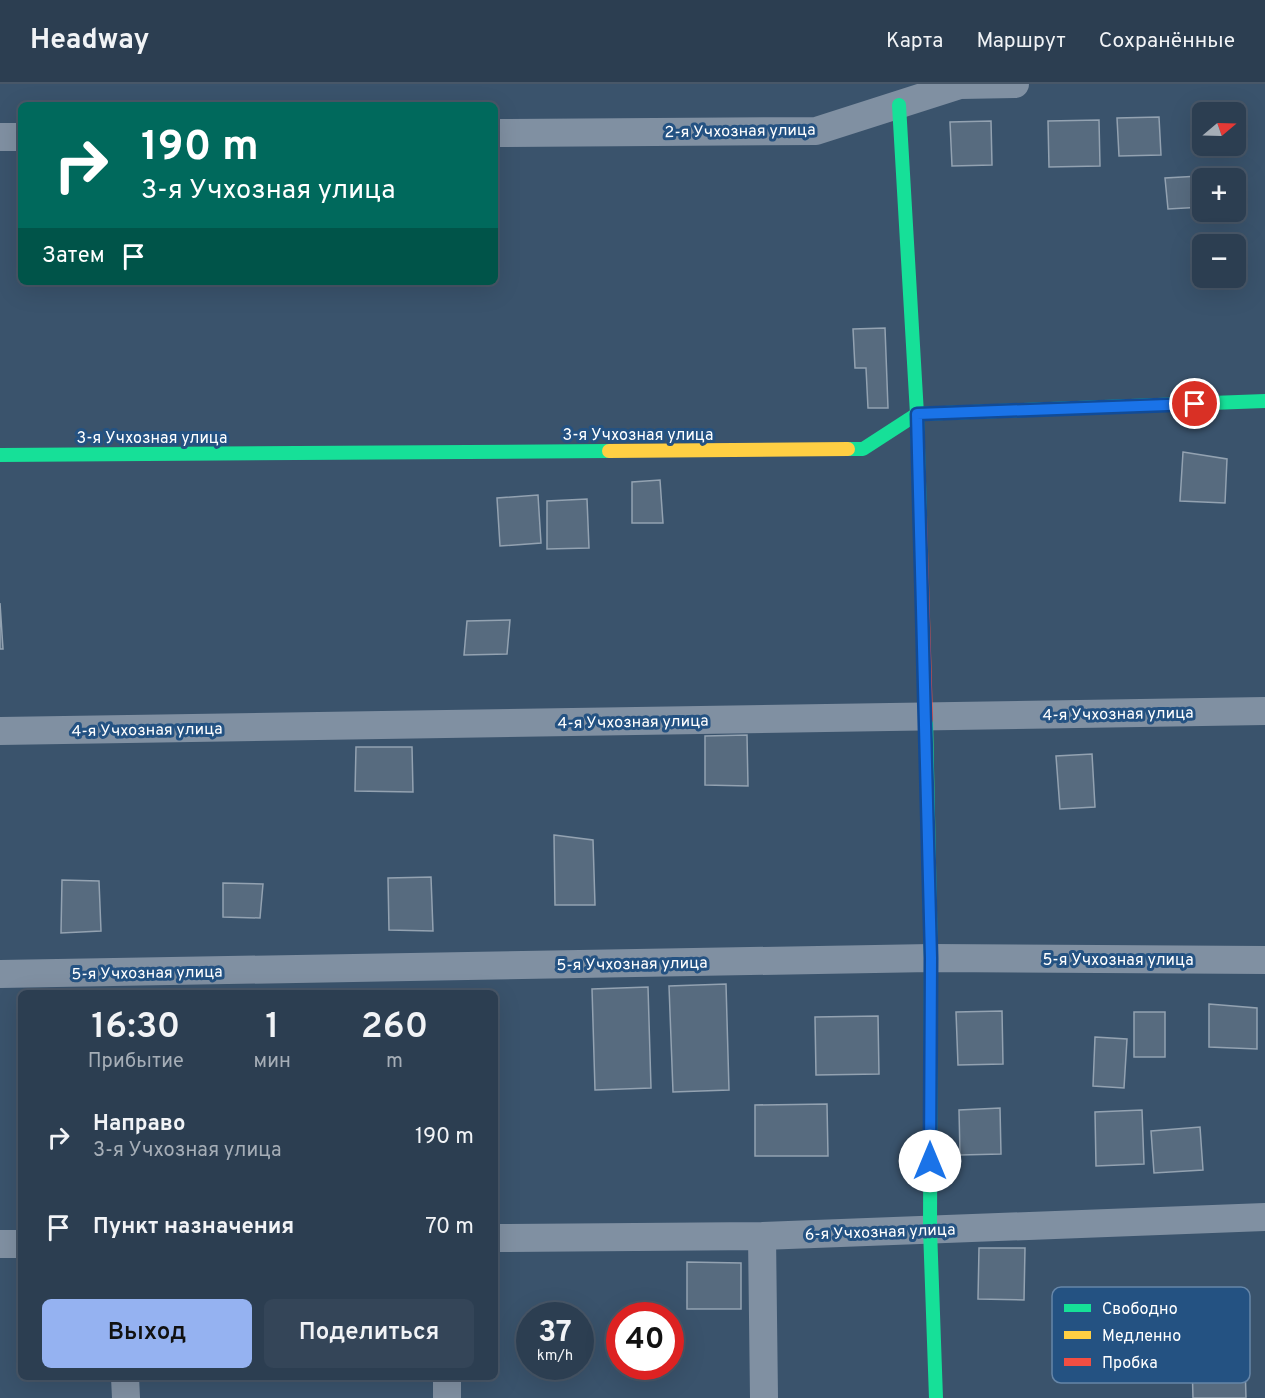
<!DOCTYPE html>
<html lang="ru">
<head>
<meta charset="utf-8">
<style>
	:root { --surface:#2c3e51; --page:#344558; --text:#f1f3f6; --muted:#a6aeb7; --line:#485768; --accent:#95b2f1 }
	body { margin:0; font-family:Overpass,sans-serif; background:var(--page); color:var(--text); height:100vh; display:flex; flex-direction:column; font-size:22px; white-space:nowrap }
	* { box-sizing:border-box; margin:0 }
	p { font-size:20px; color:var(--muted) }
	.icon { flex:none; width:33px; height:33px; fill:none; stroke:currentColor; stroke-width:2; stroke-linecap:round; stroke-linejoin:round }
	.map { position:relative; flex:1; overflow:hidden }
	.details { position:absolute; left:18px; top:906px; width:480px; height:390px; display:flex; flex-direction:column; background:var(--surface); border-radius:9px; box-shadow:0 6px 24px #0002,0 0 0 2px var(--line) }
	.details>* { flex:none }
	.guide { position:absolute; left:18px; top:18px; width:480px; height:183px; border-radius:9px; box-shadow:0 6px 24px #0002,0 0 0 2px var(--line); background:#00695c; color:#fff; overflow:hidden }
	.needle { width:39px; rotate:71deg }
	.controls { position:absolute; left:1192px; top:18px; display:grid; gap:12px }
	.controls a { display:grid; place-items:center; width:54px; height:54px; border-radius:9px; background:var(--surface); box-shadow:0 6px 24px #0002,0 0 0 2px var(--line); font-size:30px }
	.speed { position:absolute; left:516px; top:1218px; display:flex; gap:12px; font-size:30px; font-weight:700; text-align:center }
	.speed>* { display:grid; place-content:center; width:78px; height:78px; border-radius:50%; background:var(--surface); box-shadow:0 6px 24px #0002,0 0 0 2px var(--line); line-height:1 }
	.speed small { font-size:15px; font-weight:400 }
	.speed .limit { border:9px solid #d22; background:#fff; color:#111 }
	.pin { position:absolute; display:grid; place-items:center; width:51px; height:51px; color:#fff; margin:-26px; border:3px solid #fff; border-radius:50%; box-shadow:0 2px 6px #0007 }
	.me { position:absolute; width:66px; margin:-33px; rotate:0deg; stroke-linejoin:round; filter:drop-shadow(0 0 4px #0008) }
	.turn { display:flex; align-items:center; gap:21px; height:126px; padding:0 24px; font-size:27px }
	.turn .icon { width:78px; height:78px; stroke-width:2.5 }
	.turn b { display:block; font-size:42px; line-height:51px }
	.then { display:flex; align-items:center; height:57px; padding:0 24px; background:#0003; gap:12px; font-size:22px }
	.eta { display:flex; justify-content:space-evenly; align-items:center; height:102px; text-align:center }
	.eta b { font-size:36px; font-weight:600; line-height:42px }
	.primary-button { display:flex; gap:12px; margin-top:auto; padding:12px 24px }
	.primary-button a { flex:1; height:69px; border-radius:9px; background:var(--accent); color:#111; font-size:24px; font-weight:600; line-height:69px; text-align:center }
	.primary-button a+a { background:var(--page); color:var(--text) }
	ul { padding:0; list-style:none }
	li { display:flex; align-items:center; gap:18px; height:90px; padding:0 24px }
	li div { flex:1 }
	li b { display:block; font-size:22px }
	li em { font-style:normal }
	header { display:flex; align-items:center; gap:36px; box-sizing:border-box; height:84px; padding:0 30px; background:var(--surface); border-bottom:2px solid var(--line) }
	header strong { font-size:28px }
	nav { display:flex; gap:33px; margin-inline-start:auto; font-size:21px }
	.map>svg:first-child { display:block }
	.building { fill:#576b7f; stroke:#93a2b1; stroke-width:1.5 }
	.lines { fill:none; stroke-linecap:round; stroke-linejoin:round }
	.street { stroke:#8090a2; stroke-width:28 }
	.fast { stroke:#16e098; stroke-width:14 }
	.slow { stroke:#ffcf43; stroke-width:14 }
	.jam { stroke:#f24e42; stroke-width:14 }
	.route-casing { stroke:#114b97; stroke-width:15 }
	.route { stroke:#1a73e8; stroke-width:10 }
	.labels { text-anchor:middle; stroke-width:6; stroke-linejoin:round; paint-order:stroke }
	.street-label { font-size:16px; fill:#fff; stroke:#245282 }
	.key { fill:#245282; stroke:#6686a8; stroke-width:1.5 }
	.key-label { font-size:16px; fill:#fff }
</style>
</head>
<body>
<header>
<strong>Headway</strong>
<nav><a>Карта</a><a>Маршрут</a><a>Сохранённые</a></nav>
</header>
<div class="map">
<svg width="1265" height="1314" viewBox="0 0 1265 1314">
	<rect width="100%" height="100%" fill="#3a536c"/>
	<!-- building -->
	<path class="building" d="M1159 33 1161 71 1119 72 1117 34Z
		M1099 36 1100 82 1049 83 1048 37Z
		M991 37 992 81 952 82 950 38Z
		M1217 91V94H1203V123L1168 125 1165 94Z
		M885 244 888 324H868L866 284H855L853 245Z
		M1183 368 1227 375 1225 419 1180 417Z
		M660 396 663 439H632V398Z
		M538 411 541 459 500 462 497 414Z
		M587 415 589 464 547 465V417Z
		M0 519 3 565H0Z
		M510 536 507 570 464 571 467 537Z
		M747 651 748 702 705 701V652Z
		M356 663H412L413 708 355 707Z
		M1092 670 1095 723 1060 725 1056 672Z
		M554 751 593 756 595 821H555Z
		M431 793 433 847 389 846 388 794Z
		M62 796 99 797 101 847 61 849Z
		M223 799 263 800 260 834 223 833Z
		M726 900 729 1006 673 1008 669 902Z
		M648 903 651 1004 595 1006 592 905Z
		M1209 920 1257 924V965L1209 963Z
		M1002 927 1003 980 958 981 956 928Z
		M1134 928H1165V973H1134Z
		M878 932 879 990 816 991 815 933Z
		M1095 953 1127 955 1124 1004 1093 1002Z
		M827 1020 828 1072H755V1021Z
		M1000 1024 1001 1070 960 1071 959 1026Z
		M1142 1026 1144 1080 1096 1082 1095 1028Z
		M1200 1043 1203 1086 1154 1089 1151 1047Z
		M979 1164H1025L1024 1216 978 1215Z
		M687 1178 741 1179V1225H687Z
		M1245 1278 1246 1314H1193L1192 1279Z"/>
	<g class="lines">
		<!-- street -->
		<path class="street" d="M495 49 816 47 960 1 1015 0
			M0 53H21
			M0 647 1265 627
			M0 890 931 874 1265 876
			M762 1152 764 1314
			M495 1154 762 1152 1265 1133
			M0 1160H21
			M125 1293 126 1314
			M447 1293V1314"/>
		<!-- fast -->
		<path class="fast" d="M899 21 917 330 920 431
			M848 365H863L917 330 1265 317
			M0 371 609 367
			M926 635 931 874 930 1145 936 1314"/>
		<!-- slow -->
		<path class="slow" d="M609 367 848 365"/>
		<!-- jam -->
		<path class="jam" d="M920 431 926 635"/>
	</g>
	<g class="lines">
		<!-- route casing -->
		<g class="route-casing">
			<path id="route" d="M930 1077 931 874 917 330 1195 320"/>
		</g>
		<!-- route -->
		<use href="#route" class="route"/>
	</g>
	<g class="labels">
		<!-- street labels -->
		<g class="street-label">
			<text transform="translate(740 46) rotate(-1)" y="6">2-я Учхозная улица</text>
			<text x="638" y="356">3-я Учхозная улица</text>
			<text x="152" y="359">3-я Учхозная улица</text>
			<text transform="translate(1118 629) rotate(-1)" y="6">4-я Учхозная улица</text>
			<text transform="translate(633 637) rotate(-1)" y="6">4-я Учхозная улица</text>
			<text transform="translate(147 645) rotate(-1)" y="6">4-я Учхозная улица</text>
			<text x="1118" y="881">5-я Учхозная улица</text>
			<text transform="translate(632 879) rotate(-1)" y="6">5-я Учхозная улица</text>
			<text transform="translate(147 888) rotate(-1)" y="6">5-я Учхозная улица</text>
			<text transform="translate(880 1147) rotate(-2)" y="6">6-я Учхозная улица</text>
		</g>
	</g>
	<!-- legend -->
	<rect x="1052" y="1203" width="198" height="96" rx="9" class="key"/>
	<rect x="1064" y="1220" width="27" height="8" fill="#16e098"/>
	<rect x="1064" y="1247" width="27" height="8" fill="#ffcf43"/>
	<rect x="1064" y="1274" width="27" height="8" fill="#f24e42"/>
	<g class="key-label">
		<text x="1102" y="1230">Свободно</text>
		<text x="1102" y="1257">Медленно</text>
		<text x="1102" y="1284">Пробка</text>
	</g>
</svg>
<div class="controls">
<a><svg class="needle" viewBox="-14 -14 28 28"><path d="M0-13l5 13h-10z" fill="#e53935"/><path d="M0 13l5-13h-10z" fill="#a6aeb7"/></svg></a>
<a>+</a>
<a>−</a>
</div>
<div class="speed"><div>37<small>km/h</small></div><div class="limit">40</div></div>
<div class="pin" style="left:1195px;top:320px;background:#d93025"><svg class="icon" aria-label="arrive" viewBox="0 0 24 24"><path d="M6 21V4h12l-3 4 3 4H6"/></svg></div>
<svg class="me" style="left:930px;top:1077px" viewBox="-20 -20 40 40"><circle r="19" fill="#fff"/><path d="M0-13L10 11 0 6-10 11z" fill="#1a73e8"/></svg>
<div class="guide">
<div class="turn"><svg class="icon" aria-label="right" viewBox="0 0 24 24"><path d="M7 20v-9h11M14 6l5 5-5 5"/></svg><div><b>190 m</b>3-я Учхозная улица</div></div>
<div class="then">Затем<svg class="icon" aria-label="arrive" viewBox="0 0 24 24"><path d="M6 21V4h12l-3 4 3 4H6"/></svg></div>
</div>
<section class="details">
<div class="eta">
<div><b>16:30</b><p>Прибытие</p></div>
<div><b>1</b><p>мин</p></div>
<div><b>260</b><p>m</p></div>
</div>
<ul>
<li><svg class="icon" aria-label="right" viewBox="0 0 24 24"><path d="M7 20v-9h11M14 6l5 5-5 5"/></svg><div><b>Направо</b><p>3-я Учхозная улица</p></div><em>190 m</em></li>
<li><svg class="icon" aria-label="arrive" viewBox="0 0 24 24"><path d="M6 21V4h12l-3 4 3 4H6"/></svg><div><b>Пункт назначения</b></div><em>70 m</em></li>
</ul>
<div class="primary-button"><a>Выход</a><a>Поделиться</a></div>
</section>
</div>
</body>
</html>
